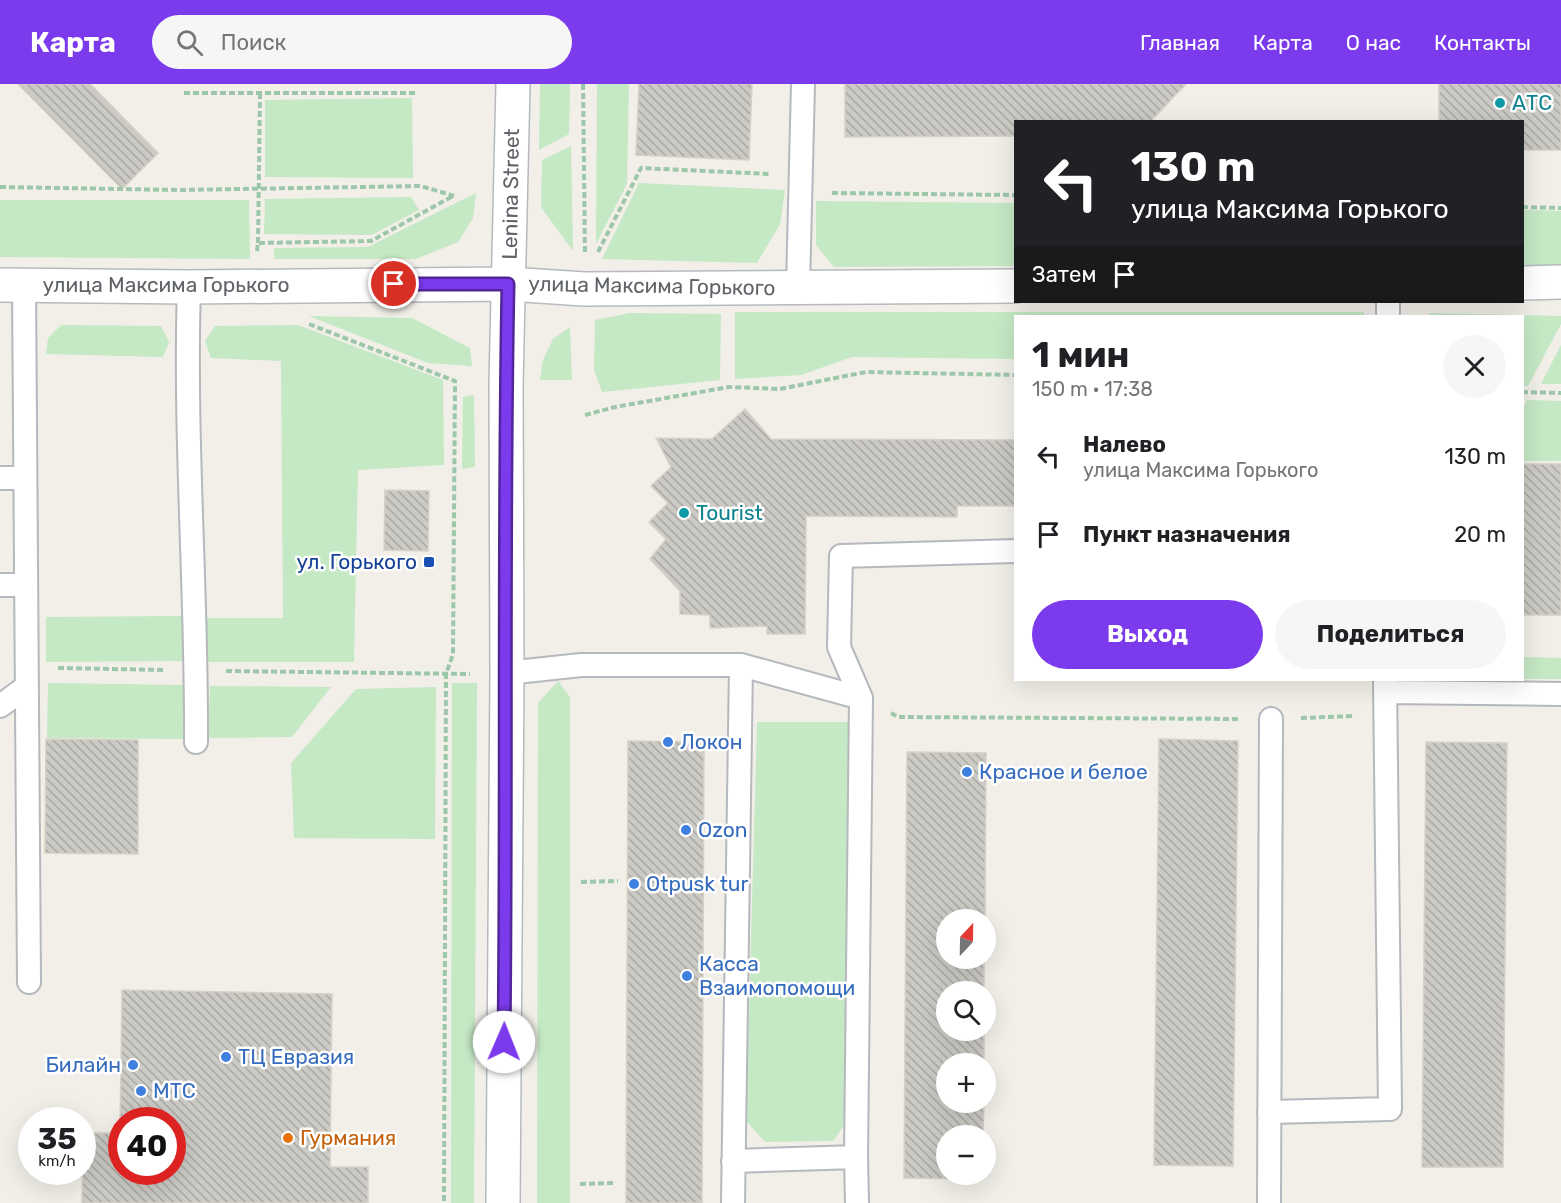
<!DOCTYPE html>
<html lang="ru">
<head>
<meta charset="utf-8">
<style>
	:root { --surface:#fff; --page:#f6f6f6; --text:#202124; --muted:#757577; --accent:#7c3aed }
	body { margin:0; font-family:Rubik,sans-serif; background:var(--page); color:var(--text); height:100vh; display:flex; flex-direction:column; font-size:22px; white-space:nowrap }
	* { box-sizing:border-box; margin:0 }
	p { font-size:20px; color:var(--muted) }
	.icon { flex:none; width:33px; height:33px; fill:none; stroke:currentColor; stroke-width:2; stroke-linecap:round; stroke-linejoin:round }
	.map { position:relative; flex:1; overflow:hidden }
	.sheet { position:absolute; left:1014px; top:231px; width:510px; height:366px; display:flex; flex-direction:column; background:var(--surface); border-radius:0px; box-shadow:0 6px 24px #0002 }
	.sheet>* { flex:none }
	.top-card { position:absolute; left:1014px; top:36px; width:510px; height:183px; border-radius:0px; box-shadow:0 6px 24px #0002; background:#202124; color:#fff; overflow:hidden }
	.needle { width:39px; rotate:22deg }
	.buttons { position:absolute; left:936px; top:825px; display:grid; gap:12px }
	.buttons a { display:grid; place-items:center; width:60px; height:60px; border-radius:50%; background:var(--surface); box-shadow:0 6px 24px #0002; font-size:30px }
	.speed { position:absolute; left:18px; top:1023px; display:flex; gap:12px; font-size:30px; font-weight:700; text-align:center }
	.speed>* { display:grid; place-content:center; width:78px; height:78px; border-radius:50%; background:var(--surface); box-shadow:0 6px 24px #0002; line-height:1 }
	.speed small { font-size:15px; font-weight:400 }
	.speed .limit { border:9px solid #d22; background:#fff; color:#111 }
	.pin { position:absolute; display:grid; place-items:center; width:51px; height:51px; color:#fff; margin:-26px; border:3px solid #fff; border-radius:50%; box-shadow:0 2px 6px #0007 }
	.me { position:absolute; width:66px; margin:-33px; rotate:1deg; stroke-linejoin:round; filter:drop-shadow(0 0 4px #0008) }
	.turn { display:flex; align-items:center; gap:21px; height:126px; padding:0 18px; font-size:27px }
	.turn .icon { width:78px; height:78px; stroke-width:2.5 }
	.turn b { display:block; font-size:42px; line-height:51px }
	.then { display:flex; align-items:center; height:57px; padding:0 18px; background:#0003; gap:12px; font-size:22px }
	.round { display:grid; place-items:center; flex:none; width:63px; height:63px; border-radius:32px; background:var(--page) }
	.headline { display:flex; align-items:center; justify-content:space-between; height:102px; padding:0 18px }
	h1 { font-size:36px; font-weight:700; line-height:45px }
	.primary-button { display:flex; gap:12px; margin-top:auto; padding:12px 18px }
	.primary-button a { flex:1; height:69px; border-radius:36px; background:var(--accent); color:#fff; font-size:24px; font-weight:700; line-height:69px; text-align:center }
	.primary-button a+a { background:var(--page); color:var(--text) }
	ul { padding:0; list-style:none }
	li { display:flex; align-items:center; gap:18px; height:78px; padding:0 18px }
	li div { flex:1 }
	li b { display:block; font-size:22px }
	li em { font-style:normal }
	header { display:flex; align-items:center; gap:36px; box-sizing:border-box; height:84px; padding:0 30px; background:var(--accent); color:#fff }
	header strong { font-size:28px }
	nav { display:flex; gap:33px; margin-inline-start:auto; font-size:21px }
	.search { width:420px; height:54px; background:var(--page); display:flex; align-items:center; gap:15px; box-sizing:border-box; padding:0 21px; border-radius:33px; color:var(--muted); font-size:22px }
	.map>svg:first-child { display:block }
	.grass { fill:#c5e8c5 }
	.building { fill:url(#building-back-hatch); stroke:#d6d1c6; stroke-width:1.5; fill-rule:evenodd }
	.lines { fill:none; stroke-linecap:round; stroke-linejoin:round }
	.lane-casing { stroke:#b5b8bc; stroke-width:26 }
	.secondary-casing { stroke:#b6babf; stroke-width:36 }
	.path { stroke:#9cc7a9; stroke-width:4; stroke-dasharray:6 3; stroke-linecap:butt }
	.lane { stroke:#fff; stroke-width:22 }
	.secondary { stroke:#fff; stroke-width:33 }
	.route-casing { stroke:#51269a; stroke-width:15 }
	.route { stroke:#7c3aed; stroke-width:10 }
	.culture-dot { fill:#0f9aa8; stroke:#fff; stroke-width:2 }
	.transit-dot { fill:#1a4fb4; stroke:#fff; stroke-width:2 }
	.shop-dot { fill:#3f7fe0; stroke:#fff; stroke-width:2 }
	.food-dot { fill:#e8710a; stroke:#fff; stroke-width:2 }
	.labels { text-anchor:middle; stroke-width:5; stroke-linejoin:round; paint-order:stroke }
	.culture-label { font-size:21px; fill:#0d838f; stroke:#fff; text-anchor:start }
	.street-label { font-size:21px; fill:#5f6368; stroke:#fff }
	.transit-label { font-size:21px; fill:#164399; stroke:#fff; text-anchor:end }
	.shop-label { font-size:21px; fill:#366cbe; stroke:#fff; text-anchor:start }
	.food-label { font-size:21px; fill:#c56008; stroke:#fff; text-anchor:start }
</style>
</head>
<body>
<header>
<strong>Карта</strong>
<div class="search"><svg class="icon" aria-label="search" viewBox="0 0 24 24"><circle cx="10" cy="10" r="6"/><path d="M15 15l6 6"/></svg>Поиск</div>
<nav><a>Главная</a><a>Карта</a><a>О нас</a><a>Контакты</a></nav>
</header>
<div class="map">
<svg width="1561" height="1119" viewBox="0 0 1561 1119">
	<defs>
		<pattern id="building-back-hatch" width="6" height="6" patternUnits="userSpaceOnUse" patternTransform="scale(1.5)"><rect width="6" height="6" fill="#cccac5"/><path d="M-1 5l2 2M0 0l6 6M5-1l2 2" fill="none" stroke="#a9a8a4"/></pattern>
	</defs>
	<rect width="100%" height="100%" fill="#f1efe8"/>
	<!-- grass -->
	<path class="grass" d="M540 0H570L569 50 539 66Z
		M597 0H629L627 100 596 160Z
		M412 14 413 94 265 93V16Z
		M571 62 573 167 541 123 542 76Z
		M639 99 785 106 780 140 757 179 602 175Z
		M476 109 473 134 458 158 416 175H274V164L368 163Z
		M411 113 419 126 372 151 264 150 265 115Z
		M0 116H249L250 175 0 173Z
		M816 117 1015 119V182L834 183 816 161Z
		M1523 126 1561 127V182H1523Z
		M735 228H1364V232H1016L1015 275 852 273 801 291 735 295Z
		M630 229 721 230 720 296 602 308 594 286 595 236Z
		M1430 229 1561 232V240L1528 302H1523L1522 232H1427Z
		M309 232 412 234 470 264 472 282 428 279Z
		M61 241 161 242 169 258 163 273 46 270 48 254Z
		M298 241 443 296 444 381 358 386 354 578H208L206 534H283L281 277 211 274 205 257 215 242Z
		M570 243 572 296H540L543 276 553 255Z
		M1561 261V300H1541Z
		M474 311 475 383 462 385 463 313Z
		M1527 316 1561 317V377H1523V324Z
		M183 532 184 577 46 578V533Z
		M1523 573 1561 574V595H1523Z
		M558 597 570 613V1119H537L538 619Z
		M48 599 184 601V655L47 654Z
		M452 599H477L474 1119H451Z
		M210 602 331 603 292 653 208 654Z
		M436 603 435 755 294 754 291 679 356 605Z
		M757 638H849L847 1037 833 1057 765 1058 746 1037Z"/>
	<!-- building -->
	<path class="building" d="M18 0H90L158 69 122 105Z
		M639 0H752L749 76 636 71Z
		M845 0H1186L1150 38H1016V52L845 53Z
		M1439 0H1561V66H1522V38H1439Z
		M745 325 771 355 1016 356V422H957V433L806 432 805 550H767V542L710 544V531L680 530V507L650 475 666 455 649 438 668 419 651 402 671 383 656 354 712 355Z
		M1522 380H1561V531H1522Z
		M385 406 429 407 428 467 384 466Z
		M46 655 138 656V770L45 769Z
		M1159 655 1238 657 1233 1082 1154 1081Z
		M628 657 704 658 702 1119H626Z
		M1426 658 1507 659 1503 1083H1422Z
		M907 668 986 669 985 836H946V874H984V908H946V946H984V980H946V1018H984L983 1052H946V1090H983V1095L904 1094Z
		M122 906 332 910 330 1083H368V1119H82L83 1049H120ZM122 1036H172V1088H122Z"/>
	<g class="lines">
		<!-- lane casing -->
		<g class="lane-casing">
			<path id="lane" d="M24 201 29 898
				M189 203C184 355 197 506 196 658
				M798 203 803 0
				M1388 232V218
				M0 394H25
				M0 501H25
				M741 581 861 614 839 563 841 472 1016 467
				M507 589 581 581H741L733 1119
				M1385 608 1561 610
				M0 622 26 603
				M1269 1028 1390 1025 1385 596
				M733 1077 856 1073
				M857 1119 856 1073 861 614
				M1269 1119 1271 635"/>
		</g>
		<!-- secondary casing -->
		<g class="secondary-casing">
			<path id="secondary" d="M1522 199 1561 198
				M0 201 189 203 508 200 584 205 1016 202
				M503 1119 507 589 506 300 513 0"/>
		</g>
		<!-- path -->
		<path class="path" d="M583 0 585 169
			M184 9H417
			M0 103 179 106 421 102 454 112
			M832 109 1016 111
			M1522 123 1561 124
			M258 159 260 10
			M257 167 258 159 371 157 453 112
			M598 168 641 84 770 90
			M309 240 455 297 453 570 446 590 444 1119
			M1522 308 1561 309
			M585 331 615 323 729 303 780 305 866 288 1016 291
			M58 584 164 586
			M226 587 470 590
			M891 629 898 633 1239 635
			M1301 634 1353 632
			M581 798 618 797
			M580 1100 614 1099"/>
		<!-- lane -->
		<use href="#lane" class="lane"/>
		<!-- secondary -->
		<use href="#secondary" class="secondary"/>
	</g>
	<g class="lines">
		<!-- route casing -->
		<g class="route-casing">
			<path id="route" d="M394 200H508C503 452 507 705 504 958"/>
		</g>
		<!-- route -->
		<use href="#route" class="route"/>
	</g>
	<!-- markers -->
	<g class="culture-dot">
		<circle cx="1500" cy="19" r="6"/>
		<circle cx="684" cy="429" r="6"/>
	</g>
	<rect class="transit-dot" x="423" y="472" width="12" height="12" rx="3"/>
	<g class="shop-dot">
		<circle cx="668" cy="658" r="6"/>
		<circle cx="967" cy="688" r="6"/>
		<circle cx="686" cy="746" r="6"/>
		<circle cx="634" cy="800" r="6"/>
		<circle cx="687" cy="892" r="6"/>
		<circle cx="226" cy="973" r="6"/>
		<circle cx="133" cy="981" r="6"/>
		<circle cx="141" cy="1007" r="6"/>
	</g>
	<circle class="food-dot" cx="288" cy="1054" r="6"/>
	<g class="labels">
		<!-- culture labels -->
		<g class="culture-label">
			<text x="1512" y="26">АТС</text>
			<text x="696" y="436">Tourist</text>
		</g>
		<!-- street labels -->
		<g class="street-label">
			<text transform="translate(511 110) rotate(-89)" y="7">Lenina Street</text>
			<text x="166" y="208">улица Максима Горького</text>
			<text transform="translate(652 202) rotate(1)" y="7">улица Максима Горького</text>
		</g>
		<!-- transit labels -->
		<g class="transit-label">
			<text x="417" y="485">ул. Горького</text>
		</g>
		<!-- shop labels -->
		<g class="shop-label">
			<text x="680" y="665">Локон</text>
			<text x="979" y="695">Красное и белое</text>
			<text x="698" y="753">Ozon</text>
			<text x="646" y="807">Otpusk tur</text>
			<text x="699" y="887">Касса<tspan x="699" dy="24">Взаимопомощи</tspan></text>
			<text x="238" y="980">ТЦ Евразия</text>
			<text x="121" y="988" text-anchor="end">Билайн</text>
			<text x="153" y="1014">МТС</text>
		</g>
		<!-- food labels -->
		<g class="food-label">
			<text x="300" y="1061">Гурмания</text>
		</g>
	</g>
</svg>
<div class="buttons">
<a><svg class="needle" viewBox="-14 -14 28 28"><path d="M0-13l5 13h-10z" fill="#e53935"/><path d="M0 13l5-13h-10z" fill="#757577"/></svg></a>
<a><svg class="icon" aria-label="search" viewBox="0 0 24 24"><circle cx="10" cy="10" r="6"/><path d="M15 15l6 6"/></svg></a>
<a>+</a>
<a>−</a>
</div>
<div class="speed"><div>35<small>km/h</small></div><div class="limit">40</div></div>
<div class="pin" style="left:394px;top:200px;background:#d93025"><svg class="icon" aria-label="arrive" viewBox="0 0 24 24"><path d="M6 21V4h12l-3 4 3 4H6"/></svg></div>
<svg class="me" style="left:504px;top:958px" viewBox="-20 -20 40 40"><circle r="19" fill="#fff"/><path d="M0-13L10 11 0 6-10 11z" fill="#7c3aed"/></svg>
<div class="top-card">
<div class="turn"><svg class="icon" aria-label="left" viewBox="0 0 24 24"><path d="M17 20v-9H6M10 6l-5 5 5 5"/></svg><div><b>130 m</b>улица Максима Горького</div></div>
<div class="then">Затем<svg class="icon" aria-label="arrive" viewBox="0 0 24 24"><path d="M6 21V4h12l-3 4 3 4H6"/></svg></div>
</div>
<section class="sheet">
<div class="headline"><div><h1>1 мин</h1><p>150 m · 17:38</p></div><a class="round"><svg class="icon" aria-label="close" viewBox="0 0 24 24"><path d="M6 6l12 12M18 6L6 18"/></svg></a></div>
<ul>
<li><svg class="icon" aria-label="left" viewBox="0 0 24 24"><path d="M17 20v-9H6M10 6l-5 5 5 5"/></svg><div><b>Налево</b><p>улица Максима Горького</p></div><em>130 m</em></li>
<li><svg class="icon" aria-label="arrive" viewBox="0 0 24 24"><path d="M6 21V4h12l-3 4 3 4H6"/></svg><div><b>Пункт назначения</b></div><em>20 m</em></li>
</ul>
<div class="primary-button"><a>Выход</a><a>Поделиться</a></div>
</section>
</div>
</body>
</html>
